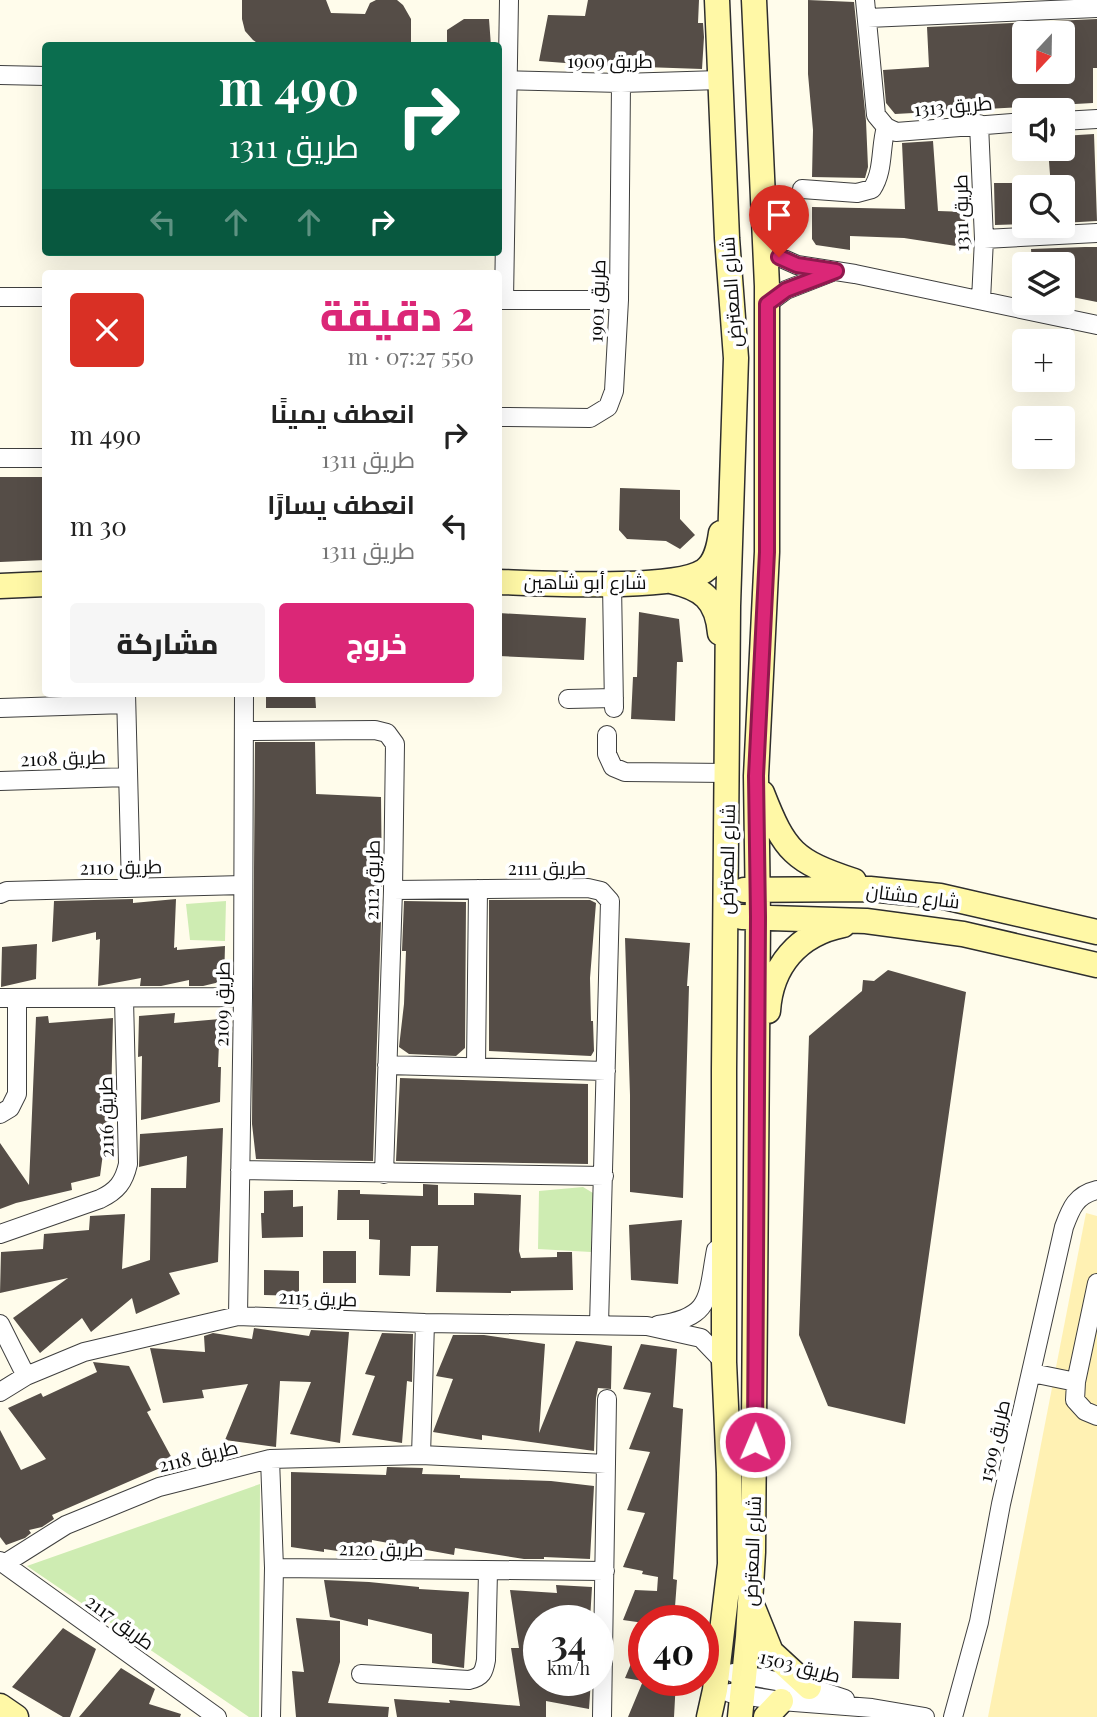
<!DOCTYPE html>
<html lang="ar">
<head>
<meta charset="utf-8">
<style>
	:root { --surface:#fff; --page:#f6f6f6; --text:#222; --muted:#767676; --accent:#db2777 }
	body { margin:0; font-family:"Playfair Display",Cairo,serif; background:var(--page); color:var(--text); direction:rtl; height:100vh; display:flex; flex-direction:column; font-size:26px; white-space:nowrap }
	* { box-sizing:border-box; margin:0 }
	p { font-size:23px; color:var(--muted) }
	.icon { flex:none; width:38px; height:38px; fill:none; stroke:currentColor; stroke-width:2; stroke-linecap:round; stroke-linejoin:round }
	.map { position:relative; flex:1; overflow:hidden; direction:ltr }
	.drawer { position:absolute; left:42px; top:270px; width:460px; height:427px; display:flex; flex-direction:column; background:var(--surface); border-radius:7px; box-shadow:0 7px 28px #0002; direction:rtl }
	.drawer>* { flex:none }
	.top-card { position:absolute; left:42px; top:42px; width:460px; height:214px; border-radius:7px; box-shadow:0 7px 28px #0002; direction:rtl; background:#0b6e4f; color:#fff; overflow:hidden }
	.needle { width:46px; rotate:202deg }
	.fabs { position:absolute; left:1012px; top:21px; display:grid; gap:14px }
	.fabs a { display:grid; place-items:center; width:63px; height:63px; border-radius:7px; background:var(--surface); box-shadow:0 7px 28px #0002; font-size:35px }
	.speed { position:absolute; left:523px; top:1605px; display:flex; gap:14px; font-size:35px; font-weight:700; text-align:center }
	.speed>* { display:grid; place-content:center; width:91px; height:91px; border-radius:50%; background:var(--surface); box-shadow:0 7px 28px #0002; line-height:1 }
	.speed small { font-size:18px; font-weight:400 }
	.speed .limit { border:10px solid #d22; background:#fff; color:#111 }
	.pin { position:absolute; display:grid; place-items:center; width:60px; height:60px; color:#fff; margin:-72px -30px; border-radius:50% 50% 50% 0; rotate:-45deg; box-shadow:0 0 7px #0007 }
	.pin .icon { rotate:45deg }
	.me { position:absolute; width:77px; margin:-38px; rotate:1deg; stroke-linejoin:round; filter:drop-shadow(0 0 5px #0008) }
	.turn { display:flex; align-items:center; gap:24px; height:147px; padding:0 28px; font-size:32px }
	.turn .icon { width:91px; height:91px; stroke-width:2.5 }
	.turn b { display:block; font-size:49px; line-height:60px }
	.lanes { display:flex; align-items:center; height:66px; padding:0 28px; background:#0003; justify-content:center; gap:35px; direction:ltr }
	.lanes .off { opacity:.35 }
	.round { display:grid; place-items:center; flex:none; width:74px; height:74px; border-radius:7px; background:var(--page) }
	.summary { display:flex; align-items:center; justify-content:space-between; height:119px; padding:0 28px }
	h1 { font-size:42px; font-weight:800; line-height:52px; color:var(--accent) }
	.button { display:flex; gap:14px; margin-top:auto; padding:14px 28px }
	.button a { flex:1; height:80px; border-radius:7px; background:var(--accent); color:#fff; font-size:28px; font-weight:800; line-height:80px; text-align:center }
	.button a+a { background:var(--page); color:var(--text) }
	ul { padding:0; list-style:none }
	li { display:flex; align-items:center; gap:21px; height:91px; padding:0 28px }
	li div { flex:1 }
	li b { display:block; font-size:26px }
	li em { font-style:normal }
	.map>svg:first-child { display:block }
	.green { fill:#ceecb2 }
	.sand { fill:#fff1b3 }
	.building { fill:#554d47; fill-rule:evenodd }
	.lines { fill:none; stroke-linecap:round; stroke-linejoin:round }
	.street-casing { stroke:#3f3f3f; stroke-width:20 }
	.secondary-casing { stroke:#2e2e2e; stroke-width:27 }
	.street { stroke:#fff; stroke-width:18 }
	.secondary { stroke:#fff8a6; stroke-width:24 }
	.route-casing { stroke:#8e194d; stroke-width:18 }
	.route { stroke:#db2777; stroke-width:12 }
	.labels { text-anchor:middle; stroke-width:7; stroke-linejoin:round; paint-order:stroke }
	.street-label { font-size:19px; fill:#0c0c0c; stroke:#fff }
</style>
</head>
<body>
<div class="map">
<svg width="1097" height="1717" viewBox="0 0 1097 1717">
	<rect width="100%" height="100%" fill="#fffceb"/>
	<!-- green -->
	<path class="green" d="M226 901 225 941 190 940 186 904Z
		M583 1187 593 1193 591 1252 538 1249 539 1191Z
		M260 1484 259 1717H249L27 1566Z"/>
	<!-- sand -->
	<path class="sand" d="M1086 1213 1097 1216V1717H988Z"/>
	<!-- building -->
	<path class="building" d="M242 0H326L331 13 365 14 370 3 376 0H397L403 5 411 19V46H262L253 40 245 31 242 19Z
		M588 0H699L698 23H703L704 37 702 69 644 67V69L539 61 548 15 585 16Z
		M808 0 854 2 866 121 868 167 865 178 812 177 813 130 808 74Z
		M464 19H489L491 46H447V30Z
		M1097 19V68H1093V103L895 114 886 103 883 70 929 67 927 27ZM1024 33H1062V72H1024Z
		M1094 134 1097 221 1062 223V187H1051L1048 149H1062V136Z
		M933 141 938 211 967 212 969 248 904 238 850 236V250L816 245 812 239V207L905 209 902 143Z
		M994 183H1024V224L995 225Z
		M1085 247H1097V302L1062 295V264H1032L1031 249Z
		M0 477H46V560L0 562Z
		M620 488 680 490V519L695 535 680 549 666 541 627 539 619 530Z
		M639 612 679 619 683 662H677L675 721 631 719 633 677H637Z
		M499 613 586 618 584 660 499 656Z
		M266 693H315L316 708H266Z
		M255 742H315L316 794 381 797 382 890 373 1161 256 1159 252 1124Z
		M133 899V903L176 899 174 948 177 947V950L225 946 224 981 203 986H189V980L161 986H140L141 978 98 986 100 939 96 940V932L52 942 54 901Z
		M489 900H590L596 903 590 978 591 1021H593L594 1051 591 1056 489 1051Z
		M404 901 466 902 465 1048 456 1056 409 1054 399 1047 404 1004 406 951H402Z
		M625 938 690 943 687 986H689L683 1198 630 1192V1095Z
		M37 944 36 979 1 987 2 947Z
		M888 970 966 992 905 1424 828 1406 799 1335 809 1036 862 991 863 980 874 981Z
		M175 1013 174 1023 220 1019 218 1067H221L220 1102 141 1120 142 1056 138 1057 139 1016Z
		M48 1016 49 1023 113 1018 110 1145 104 1146 100 1176 71 1183 72 1190 16 1203 0 1209V1143L29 1185 36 1017Z
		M400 1078 588 1084V1164L396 1161Z
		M223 1128 218 1262 169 1273 180 1294 136 1314 132 1298 91 1332 82 1318 40 1353 13 1318 68 1278 0 1293 1 1252 43 1249 44 1234 89 1230 90 1216 125 1214 122 1269 150 1260 151 1188H186L187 1156 139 1167 140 1134Z
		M423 1184 438 1185V1205H474V1193L521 1195 519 1251 521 1258 557 1257V1252H572L573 1290 511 1291V1293L436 1292 438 1246H411L410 1276 379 1275 380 1240 369 1239V1220H337L338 1190H360V1194L423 1196Z
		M293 1190V1207L303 1206V1237L262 1238 261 1213H264V1191Z
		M682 1220 678 1284 631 1280 629 1225Z
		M323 1251H356V1283H323Z
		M264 1270 299 1271V1296L264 1295Z
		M254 1328 309 1336 311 1330 349 1332 340 1443 290 1434 311 1382 280 1381 276 1447 225 1440 248 1384 202 1390 204 1398 163 1403 150 1348 205 1352 204 1336 213 1333 252 1339Z
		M382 1333 413 1334 412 1382 407 1381 402 1443 352 1435 375 1376 365 1374Z
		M453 1335H484L545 1344 539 1433 576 1341 612 1346 611 1389 598 1388 596 1398 594 1451 482 1435V1440L433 1432 453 1379 436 1376Z
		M641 1344 677 1349 673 1407 683 1409 673 1579 677 1580 674 1620H644V1623L623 1620 635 1590 657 1591 658 1577 642 1574 643 1571 623 1567 645 1513 627 1510 650 1452 629 1449 651 1393 623 1389Z
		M93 1362 129 1366 151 1410 147 1412 174 1462 52 1515 54 1519 42 1527 29 1530 31 1533 25 1538 6 1545 0 1537V1430L21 1470 46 1459 8 1408 41 1393 43 1397 97 1372Z
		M387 1467 423 1468 422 1474 460 1475V1478L551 1481 594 1486 590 1559 544 1557V1559H524L455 1548 454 1555 372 1540 371 1556 324 1549V1552L291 1547V1472L386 1475Z
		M324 1580 369 1582 419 1587V1589L469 1592 464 1668 432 1663V1634L368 1619V1626L330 1617Z
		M556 1585 592 1587 590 1620H539V1680H591L589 1709 546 1701V1717H397L394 1699 450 1703 449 1700 520 1706 511 1648H519L510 1590 557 1593Z
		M296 1618 340 1621V1662L328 1703 389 1707 388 1717H296L292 1671 304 1672Z
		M854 1621 901 1623 899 1679 852 1678Z
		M63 1628 96 1649 70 1717H63L12 1687Z
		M644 1633V1680H676L674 1717H628L643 1681 625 1678Z
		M121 1668 155 1689 149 1704 181 1714 180 1717H79Z"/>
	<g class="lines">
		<!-- street casing -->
		<g class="street-casing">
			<path id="street" d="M865 0 876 115 886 127 896 132 1024 122
				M868 18 1097 8
				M0 75 46 76
				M499 80 621 83 720 80
				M1062 121 1097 119
				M979 124 984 239 981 300
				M802 189 857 193 872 189C884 171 880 148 886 127
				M767 234 779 257 797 265 855 274 1097 325
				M984 239 1097 233
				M0 297H46
				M499 300H619
				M504 300 509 0
				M767 304 786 290 832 272
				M499 417 590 418 608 407 614 391 619 300 621 83
				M0 458H46
				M612 584 614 708
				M126 693 131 888
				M568 699 614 698
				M0 708 126 704
				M244 731 375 730 387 733 395 744 393 890 384 1174
				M607 735V754L613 767 625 772 728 773
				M0 781 128 777
				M393 890 588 888 601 891 610 901 599 1325
				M0 894 7 891 243 885
				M0 998 243 997
				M387 1065 606 1071
				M476 1067 478 889
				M0 1114 10 1108 17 1094V1000
				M240 1170 604 1176
				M0 1234 100 1199C117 1191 124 1182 128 1164L124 999
				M1097 1283 1076 1382 1075 1400 1085 1411 1097 1416
				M238 1316 243 997 244 693
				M0 1324 26 1376
				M658 1325C713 1317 707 1297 716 1250
				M1032 1373 1076 1382
				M0 1392 26 1376 84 1352 238 1316 425 1323 647 1326 701 1338 724 1362
				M421 1455 425 1323
				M270 1459 274 1568 271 1717
				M0 1561 217 1717
				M4 1564 66 1525 159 1487 270 1459 421 1455 606 1464
				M274 1568 605 1571
				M733 1673 809 1687 845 1699
				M361 1674 469 1680C482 1677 484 1672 486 1660L488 1571
				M730 1693 781 1701 872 1708 925 1717
				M602 1717 607 1399
				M953 1717 979 1622 1001 1504 1064 1227C1071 1208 1076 1195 1097 1190"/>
		</g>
		<!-- secondary casing -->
		<g class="secondary-casing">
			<path id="secondary" d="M671 581C702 588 717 599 720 633
				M499 582C540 583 673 591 704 571 716 563 719 547 721 533
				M0 586 46 584
				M762 793C785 852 794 861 854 881
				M744 890 870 889 940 896 1097 932
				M742 917 866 921 963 934 1097 965
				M768 1011C771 966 798 934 843 925
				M754 1610 771 1652 809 1687
				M0 1706 16 1717
				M709 1717 715 1690 730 1564 729 1473 724 1362V1070L728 606 736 358 727 238 717 0
				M740 1717 748 1637 753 1552 758 917 756 776 767 552V286L754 0
				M766 1717 781 1701"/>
		</g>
		<!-- street -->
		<use href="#street" class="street"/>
		<!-- secondary -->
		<use href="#secondary" class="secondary"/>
	</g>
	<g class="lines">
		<!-- route casing -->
		<g class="route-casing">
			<path id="route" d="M755 1442 758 917 756 776 767 552V304L786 290 836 271 797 265 779 257"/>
		</g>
		<!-- route -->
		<use href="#route" class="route"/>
	</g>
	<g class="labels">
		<!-- street labels -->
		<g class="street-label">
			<text x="610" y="68">طريق 1909</text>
			<text transform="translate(953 106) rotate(-5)" y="7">طريق 1313</text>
			<text transform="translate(961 213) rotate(-91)" y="7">طريق 1311</text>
			<text transform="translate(731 292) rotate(-94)" y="7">شارع المعترض</text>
			<text transform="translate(597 301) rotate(-88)" y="7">طريق 1901</text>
			<text x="585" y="589">شارع أبو شاهين</text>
			<text transform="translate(63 758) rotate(-2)" y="7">طريق 2108</text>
			<text transform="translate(727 859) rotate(-89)" y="7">شارع المعترض</text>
			<text transform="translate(121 867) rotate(-1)" y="7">طريق 2110</text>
			<text x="547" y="875">طريق 2111</text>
			<text transform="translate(372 880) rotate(-89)" y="7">طريق 2112</text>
			<text transform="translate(913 896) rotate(7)" y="7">شارع مشتان</text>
			<text transform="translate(222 1004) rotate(-89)" y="7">طريق 2109</text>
			<text transform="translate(106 1117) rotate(-91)" y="7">طريق 2116</text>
			<text transform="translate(318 1298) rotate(2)" y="7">طريق 2115</text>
			<text transform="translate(994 1441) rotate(-77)" y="7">طريق 1509</text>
			<text transform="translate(198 1456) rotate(-14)" y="7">طريق 2118</text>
			<text transform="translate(381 1549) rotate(1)" y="7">طريق 2120</text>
			<text transform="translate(752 1551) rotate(-88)" y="7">شارع المعترض</text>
			<text transform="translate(120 1622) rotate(36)" y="7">طريق 2117</text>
			<text transform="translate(800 1666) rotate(14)" y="7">طريق 1503</text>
		</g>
	</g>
</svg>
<div class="fabs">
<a><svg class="needle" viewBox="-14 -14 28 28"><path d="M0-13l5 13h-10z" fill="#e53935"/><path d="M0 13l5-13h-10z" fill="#767676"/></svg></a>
<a><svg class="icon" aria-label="sound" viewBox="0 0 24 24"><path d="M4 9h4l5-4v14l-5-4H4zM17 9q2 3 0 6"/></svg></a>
<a><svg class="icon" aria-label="search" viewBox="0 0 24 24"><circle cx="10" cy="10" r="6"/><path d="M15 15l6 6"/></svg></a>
<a><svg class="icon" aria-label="layers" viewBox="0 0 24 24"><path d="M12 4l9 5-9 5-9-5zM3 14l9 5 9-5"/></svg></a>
<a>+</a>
<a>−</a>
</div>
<div class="speed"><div>34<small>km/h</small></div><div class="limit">40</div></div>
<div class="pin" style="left:779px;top:257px;background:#d93025"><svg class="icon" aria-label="arrive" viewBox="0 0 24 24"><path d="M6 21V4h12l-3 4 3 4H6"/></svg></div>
<svg class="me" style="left:755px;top:1442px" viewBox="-20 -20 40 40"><circle r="17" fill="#db2777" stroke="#fff" stroke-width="3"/><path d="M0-11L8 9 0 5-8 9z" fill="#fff"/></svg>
<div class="top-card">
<div class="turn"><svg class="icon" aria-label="right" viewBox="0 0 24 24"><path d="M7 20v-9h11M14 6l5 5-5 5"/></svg><div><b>490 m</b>طريق 1311</div></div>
<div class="lanes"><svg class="icon off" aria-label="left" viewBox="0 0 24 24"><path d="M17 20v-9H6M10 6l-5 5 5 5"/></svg><svg class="icon off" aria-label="ahead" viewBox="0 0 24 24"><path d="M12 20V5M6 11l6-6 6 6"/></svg><svg class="icon off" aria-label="ahead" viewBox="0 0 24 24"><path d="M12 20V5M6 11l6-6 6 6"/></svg><svg class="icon" aria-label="right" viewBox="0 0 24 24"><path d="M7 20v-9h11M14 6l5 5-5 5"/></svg></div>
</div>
<section class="drawer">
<div class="summary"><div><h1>2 دقيقة</h1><p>550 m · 07:27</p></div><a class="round" style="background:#d93025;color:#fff"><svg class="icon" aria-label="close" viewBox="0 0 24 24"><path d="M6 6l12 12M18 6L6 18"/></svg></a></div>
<ul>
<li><svg class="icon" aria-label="right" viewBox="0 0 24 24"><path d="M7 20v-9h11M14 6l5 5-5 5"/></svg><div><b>انعطف يمينًا</b><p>طريق 1311</p></div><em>490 m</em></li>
<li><svg class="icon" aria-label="left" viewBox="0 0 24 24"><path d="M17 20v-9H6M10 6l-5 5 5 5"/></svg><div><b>انعطف يسارًا</b><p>طريق 1311</p></div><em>30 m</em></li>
</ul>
<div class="button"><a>خروج</a><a>مشاركة</a></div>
</section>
</div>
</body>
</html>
